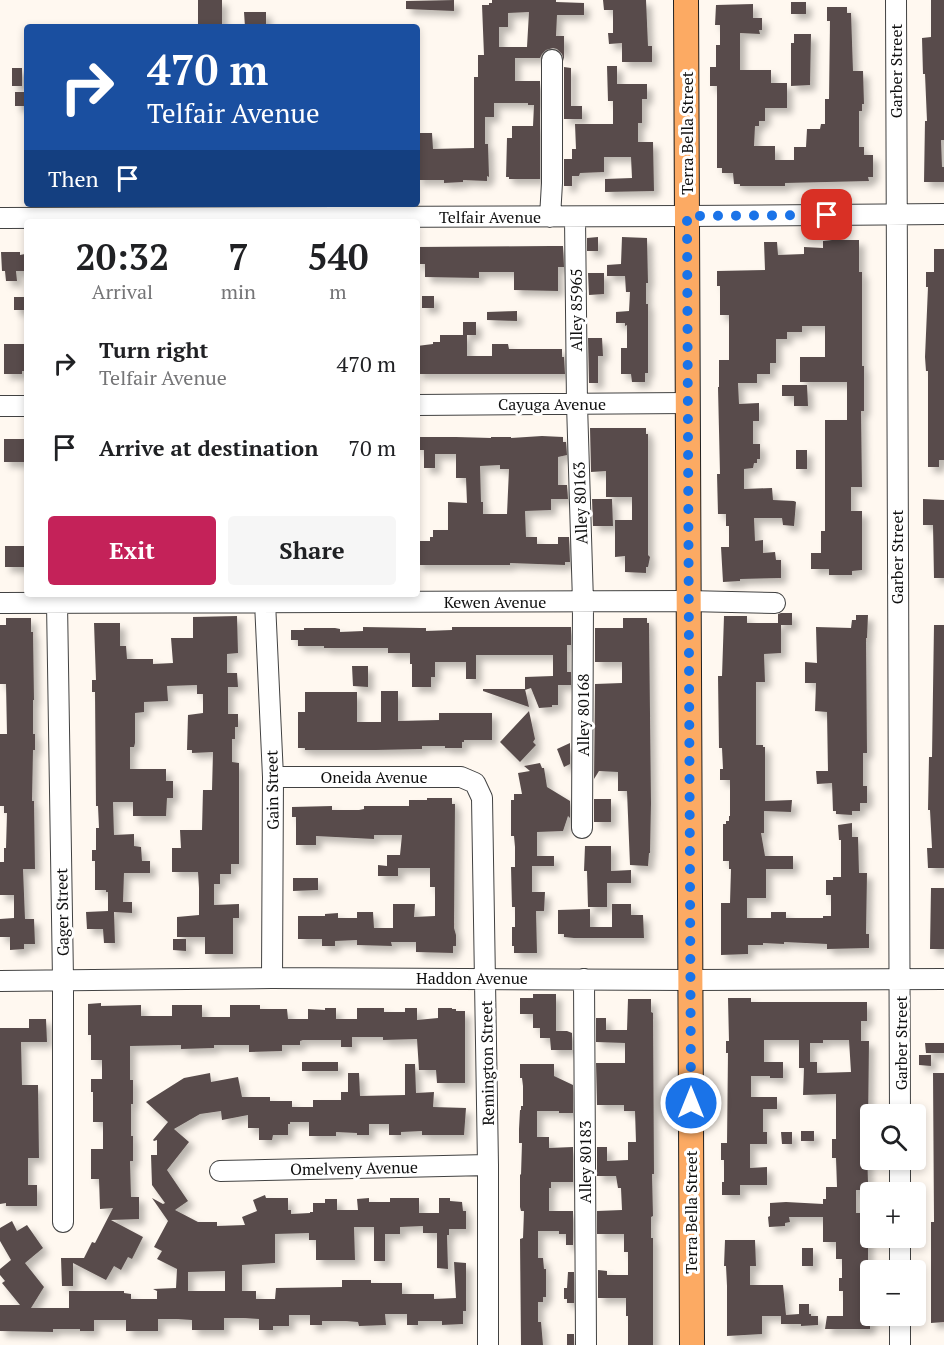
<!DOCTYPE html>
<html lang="en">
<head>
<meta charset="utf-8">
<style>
	:root { --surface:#fff; --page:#f6f6f6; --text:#202124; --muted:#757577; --accent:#c42259 }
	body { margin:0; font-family:"PT Serif",serif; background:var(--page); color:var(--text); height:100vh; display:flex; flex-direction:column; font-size:22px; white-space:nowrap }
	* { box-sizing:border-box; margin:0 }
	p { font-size:20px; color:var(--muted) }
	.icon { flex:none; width:33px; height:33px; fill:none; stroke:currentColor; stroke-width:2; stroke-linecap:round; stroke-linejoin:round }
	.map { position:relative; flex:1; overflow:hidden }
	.side { position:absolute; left:24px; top:219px; width:396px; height:378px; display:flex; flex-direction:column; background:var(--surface); border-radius:6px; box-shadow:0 3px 9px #0003 }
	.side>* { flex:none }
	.top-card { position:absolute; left:24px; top:24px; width:396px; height:183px; border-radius:6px; box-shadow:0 3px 9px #0003; background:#1a4fa0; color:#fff; overflow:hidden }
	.tools { position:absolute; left:860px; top:1104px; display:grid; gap:12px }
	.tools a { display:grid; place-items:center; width:66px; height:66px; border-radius:6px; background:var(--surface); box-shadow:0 3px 9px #0003; font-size:30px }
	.pin { position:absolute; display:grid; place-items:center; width:51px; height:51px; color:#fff; margin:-26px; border-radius:12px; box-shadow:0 3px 9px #0006 }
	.me { position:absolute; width:66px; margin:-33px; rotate:0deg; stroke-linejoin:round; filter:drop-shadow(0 0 4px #0008) }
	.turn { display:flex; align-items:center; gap:21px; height:126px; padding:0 24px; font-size:27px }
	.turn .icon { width:78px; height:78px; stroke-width:2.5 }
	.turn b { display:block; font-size:42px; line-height:51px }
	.then { display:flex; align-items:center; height:57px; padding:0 24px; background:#0003; gap:12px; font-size:22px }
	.eta { display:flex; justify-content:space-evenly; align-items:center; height:102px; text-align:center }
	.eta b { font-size:36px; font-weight:700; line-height:42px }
	.button { display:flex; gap:12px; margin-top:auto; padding:12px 24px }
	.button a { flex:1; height:69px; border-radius:6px; background:var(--accent); color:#fff; font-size:24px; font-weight:700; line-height:69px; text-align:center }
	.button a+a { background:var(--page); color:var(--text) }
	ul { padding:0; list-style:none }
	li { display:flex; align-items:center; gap:18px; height:84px; padding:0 24px }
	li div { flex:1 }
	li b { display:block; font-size:22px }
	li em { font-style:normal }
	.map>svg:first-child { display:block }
	.building { fill:#584c4b; fill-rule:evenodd; filter:url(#shadow) }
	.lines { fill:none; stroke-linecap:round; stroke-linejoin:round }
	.minor-casing { stroke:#424242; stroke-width:22 }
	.major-casing { stroke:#202020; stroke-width:26 }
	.minor { stroke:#fff; stroke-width:20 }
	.major { stroke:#fcaa63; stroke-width:24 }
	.route { stroke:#1a73e8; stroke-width:10; stroke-dasharray:0 18 }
	.labels { text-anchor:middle; stroke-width:6; stroke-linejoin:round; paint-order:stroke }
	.street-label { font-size:16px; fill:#0f0f0f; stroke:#fff }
</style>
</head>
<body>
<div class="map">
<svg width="944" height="1345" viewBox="0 0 944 1345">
	<defs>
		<filter id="shadow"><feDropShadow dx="5.5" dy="5.5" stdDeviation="3" flood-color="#0004"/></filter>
	</defs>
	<rect width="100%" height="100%" fill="#fff8f0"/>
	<!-- building -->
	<path class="building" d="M198 0H222V27H198Z
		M454 0V11L406 9V1Z
		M492 0H556V2L584 3V15H557L556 36H564V61L562 54 557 49 553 48 546 50 542 54 540 58H515V81H540V179H509V177H506L507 138H512V126H533L534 105H528V103H494V117H485V144H488L489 177 487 176V181L463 180V182L444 183V180H417V133H432L433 149 474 148V77H478V55H484L482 5H489V3H492ZM529 12 527 47H499V27H508V13Z
		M603 0H646L648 46H652V62H622V43L609 44 608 33H613V10H604Z
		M931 0H944V140H941L942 167H944V182H924L925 121H927L925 74H923L922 38 931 37Z
		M791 2H806V14H791Z
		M753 4V18H762V30H759L760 34 740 33V70H771V83H787V108H765V121H759V126H755L754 146H775V160H794V147H806L807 129H820L821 124H825V99H829L830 21H827V7H847V13H851L853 71H863L864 104H862V111H859V147H864V155H873V177H868L869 181 785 183V186H740V184H734L733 173H722V168H717V86H710V67H716V45H720V25H715L716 5Z
		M244 12H266V27H245Z
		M794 34H811L810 85 791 86V43H794Z
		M607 66H617V84H647V99H642V123H638V142H653L654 191 605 192V179L632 178 631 157H604V172L580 173 579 176H572V186H564V159H572V149H576L575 124H613V101H608Z
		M564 67 571 68V106H582V119H564Z
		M12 68H22V86H12Z
		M15 92H27V106H15Z
		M598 237V251H587V238Z
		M622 237 647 238 648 283H646V304H648V373H645V382H632L631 374H621V348H627V325L625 326V323H616V312L629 311 630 292H626L625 276H607V265L621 264Z
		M832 240H859V272H862V366H864V411H861L862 487H851V511H862V570L852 571V575H829V569H811V553H821V531H825V420H847V382H800V357H825V326H802V332H787V339H776V363H770V374H757V383H738L739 404 759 403V421H753V444H760V459H757V463H754L753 468 744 469V489L772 488 773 500 794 501 796 502 794 526 783 525 782 518H754L755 541 763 540V553L775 552 776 560H781V578L740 579V581L723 582 721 547H729V526H726V514H718L717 474H720L718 387H719V360H729V315H720V286H717V271L765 270 764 242H777L778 255 804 254V247L823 248V241Z
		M551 246H563L564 267H558V291L514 290V272H479V278L425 277V264H417V247Z
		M934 249H944V460H939V467H928V371H926L925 357 928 287H926V272H934Z
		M1 252H20V255L25 254 26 271H16L17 281H6L5 271H2Z
		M588 273H604V294L589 295Z
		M422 296H434V308H422Z
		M14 297H27V310H14Z
		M517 311V321L487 320V312Z
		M463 322H476V335H467V356H492V344H508L509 349H562V357H564L565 374H417V346L433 344V342H440V335H463Z
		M588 338H602L603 356H598V383H589Z
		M4 344H27V371H22V374H4Z
		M782 385H807L808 406H794V396H782Z
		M590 428H646V434H648V555L650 557 648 567H646V573L625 572V556L615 557V520H632V497H606V471L591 472Z
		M542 436 563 437V442H566L567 455 558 457V485H567L568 499H551V510L525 511 526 537H537V544H558V537H569L570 562H565V565L510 563V565H417V541H430V537H433V530H448V502L467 503 466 478H456V454H435V468H424V450H417V437H456L491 438V437H511V438ZM500 465V469H509L507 514H483V502H481L480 466Z
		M4 439H27V462H4Z
		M796 450H807V469H796Z
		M592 499H612L613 526H593Z
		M923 499 944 500V578H934L933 525H923Z
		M5 546H27V567H5Z
		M781 613H792V625H781V653L764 654 765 682H756V745H763V747H765V801L792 800 791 812 764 811V833H761L765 856H793V869H766V898H747V918H771V912H786V918H823V916H831V895H826V880H833V877H841V840H839L838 825 852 823V837H858L859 873H867L866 934H869V948L827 949V944L784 942V944L763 943V945H748V954L721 955V903H730L731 869H729V861H723V824H726V821H729V816H730V780H720V769H723L722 748H719L718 676H722L724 616H747V623H778V614Z
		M856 615H868L867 638H866L867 753H863V786H867V803H860V811H852V815L836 814V811H833L832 783 817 784 816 771H828L827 712 815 711 816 683H805V662L817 663 816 627 851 628 852 620H856Z
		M237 616 238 653 227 654V673H237L238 687H228V714H238V727H235V739H232V762L239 763V864H231V874H220V884H214V905L239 904V918H233V954H205V937H177V917L199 915V888L198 872H172V848H181L180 830H202L203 790H212L213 752 192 753V750H187L188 715 203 713V694H197V685L167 686 168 701 144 702V712L135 713V743L134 747H130V769H166V781H173V798H167L166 816H133V802H113L114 835 134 834V846L141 847 142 861H150V873H124L123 902H132V913L114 912 115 943H104L103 929H87L86 912 108 911V892H106V890H95V861H92V850H96V828H99L98 806H96L95 692H92V680H96L94 623H120V646H126L127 659H153V664L173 663 171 638H193V617Z
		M6 618H31V632H33L34 700H33V734H35V750H33L32 801H34L35 869H23L25 919H34L35 944H24V949L10 950V937H0V919L14 918V895H0V862H4V848H6L7 813H4V806H0V734H7L6 684H0V625H6Z
		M623 618H647V623H649L651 803 650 853H649L648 866 630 865 627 791H618V772L599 771 594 779 595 684 622 683V662H595V628H623Z
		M934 625H944V868H928L927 848H932L930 810H928L929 757H932Z
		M363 627 421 628H426V631L452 630V627H571V645H567V672H571V685H558V705H552V707L539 708 531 688 525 690V677L553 676V655H476V679H466V662H435V677H431V687H412V664H410V653H388V648H324V646H298V640H291V630H304V628H335L340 629V632L363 631Z
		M352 666H368V687L353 686Z
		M483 689H525L529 707 483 691Z
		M381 691H398V721L439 720V713H492V740H464V742H462V748H445V746H422V749L376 750H305V748H298V712H305V692H357V722H381Z
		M529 711 535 739 533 742 536 745 520 762 500 742Z
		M570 743V764L564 767 557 749Z
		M540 763 542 768H544L547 787 570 801V818L568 816 563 831 537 832V856H554V866H532V892H545L544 911H536L537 953H514V946H512V927H515V907H512L511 867H515V847L514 836H511V800H514V794H522L518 773 530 771 524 766Z
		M427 798H452V804H455L454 928 456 935V946H453V953L416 952V942H391L392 946 357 945V940L335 941V946H322V939H298V916H325V914L338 913V918H357V912H373L374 928H393V904H415L414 917 435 916V887H430V868H398V876H378V865L387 866V855H400L402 835H374V839L316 836V845H296V817H292V807L332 806V810H359L364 809V806H409V800H427Z
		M594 799H611V822H594Z
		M585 846H611V871L631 870V883H607V907H588L587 871H584Z
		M293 878H318V890L293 891Z
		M931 888H944V949H930Z
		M612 904H631V915H643L644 938H574L564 937V934H558V910L590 909V927H612Z
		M173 939H186V951L173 950Z
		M533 994H556V1031H567L572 1033V1050H551L550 1038H540V1028H533V1014H520V998H533Z
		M728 998H751V1002H867V1021H861V1041H869L868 1127H864L865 1149H867L868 1183 861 1184 860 1190H856V1213H868V1313H870V1329H825L827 1316H843V1291H839V1278H842V1259H836V1242H823V1217H789L790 1222 785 1223V1226L769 1227 768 1217 770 1216V1203L786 1202 823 1204V1199H826V1187H837L836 1158H832V1139H836V1094L803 1095 804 1068H799V1040H764V1062H783V1078H770V1076H751V1097H777V1109H763V1132H767V1144H750V1168L767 1167V1185H740V1195H722V1182H724V1160H721V1143H727L728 1053H726V1041H729ZM823 1040H849L851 1072 817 1073V1062H810V1043H823Z
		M628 999H651V1012L653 1013 654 1174H652L653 1216 651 1217V1238H653V1345H628V1316H626V1298H598V1270L607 1271V1275H628V1252H624V1234H597V1211L622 1210 621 1188H618L616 1176H597V1147H607V1161L628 1160V1142H636L635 1111H624V1105H597L596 1063H625V1043L596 1042V1018H606V1030H627Z
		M101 1003V1006L141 1005V1016H172V1005H202V1017H230V1005H260V1009H287L288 1019H308V1009L325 1010V1008H336V1019H357V1008H384V1012H405V1008H417V1020L438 1018V1008H452V1009H456V1011H465V1083H437L436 1070H419L417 1039 383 1040V1037H352V1047H341V1040H303L300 1041V1045H282V1051L249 1052V1045H214V1048L181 1049V1045L130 1046V1080H133V1104H131V1136H133V1161H130L131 1197H139V1219L111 1220 143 1237 132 1259 128 1257 121 1270 114 1266 106 1280 73 1263V1286H62L61 1258H84L92 1242 95 1243 113 1208 100 1209 99 1179H91V1149H103V1122H93V1092H91V1079H102V1060H91V1035H88V1004Z
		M29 1019H46L47 1042H21L22 1085H38L39 1158H28V1185H37V1206H6V1203L0 1204V1028H29Z
		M925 1043H944V1053H926Z
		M919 1055H931V1066L919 1065Z
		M302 1062H338V1071H302Z
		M405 1064H415L416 1093 434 1092 433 1107 466 1108 464 1135H422V1131L401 1132V1135H389V1124H369V1135H357V1133L336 1132V1136H309V1122H290V1124H288V1135H273L272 1140H259V1128H248V1115L222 1120 221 1111 200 1114 174 1129 189 1142 167 1170 188 1201 175 1210 198 1222H217V1226L245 1225 242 1217 257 1211 253 1200 265 1195 266 1198H288V1210H291V1214L310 1213V1212H313V1203H325V1199H337V1210H358L357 1199 369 1198V1202H390V1198H419V1213H439V1198H450V1201L462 1202 463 1211H466V1229H449V1235H447L448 1269 437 1268V1233H423V1226L400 1227V1234H385V1261H374V1227H354L355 1260H316V1240H309V1233L275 1234V1263L242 1265V1291H256V1299H275L276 1288 342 1287V1280H371V1283H402V1294H434V1299L456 1298 454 1262 466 1263V1311H463V1324L442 1325V1321H418V1325H407V1314H385L386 1325 359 1326 358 1322 346 1321H322V1325H310V1315H289V1326H273V1330H259V1319L244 1318H224V1330H192V1320L177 1319H158V1331H126V1320H94V1331H80V1329H53V1332L0 1331V1305H20L2 1283 5 1281 0 1275V1269L11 1260 0 1241V1228L12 1221 17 1231 27 1225 43 1248 25 1263 44 1287 31 1308H69V1291H124V1293L131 1294V1299H157V1291L159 1292 153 1289 176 1288 177 1269 157 1259 162 1251 154 1247 168 1221 152 1198 163 1204 165 1203 152 1185 151 1155H157V1140L154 1141 153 1140 168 1122 146 1102 184 1078 210 1073 211 1082 238 1077 242 1097H270V1101H292V1107H313V1100H341V1092H348V1073H359L360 1096 405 1095ZM225 1271V1291H188V1272Z
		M520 1064H554V1076L573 1085V1113H559V1111H537V1137H549V1148L573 1147V1182H551V1188H549V1211H573V1245H566V1234H559V1231H538V1258H543L544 1269H546V1297H543V1302H538V1322H541L543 1345H521L520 1239 523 1238 524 1211H521L520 1207V1174L521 1175 522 1143H519V1129L520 1110H521V1106H523V1086L522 1078H520Z
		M933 1073H944V1322L931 1323V1222H934V1220Z
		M801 1131H814V1141H801Z
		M781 1132H792V1144H782Z
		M725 1240H755L756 1266H750V1285H783L786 1315 799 1314V1304H809V1314H811V1316H818V1325L801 1326V1324H781V1316H762V1334L727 1336V1286L726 1266H724Z
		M802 1248H813V1266H802Z
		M568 1272H574V1303H567V1299H564V1288H567Z
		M567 1334H574V1345H567Z"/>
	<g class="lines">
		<!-- minor casing -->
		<g class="minor-casing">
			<path id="minor" d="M896 0 900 1114
				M550 217 552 183V60
				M575 217 577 404 583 602 582 828
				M0 218 687 216 944 214
				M417 405 688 403
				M0 406H27
				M265 602 273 777 272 978
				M0 603 688 601 775 603
				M57 603 63 979V1222
				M273 777H461L475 783 482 798 488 1165V1345
				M584 979 586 1345
				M0 981 272 978 690 980 944 979
				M220 1171 488 1165
				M900 1192V1160
				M900 1270V1238
				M900 1345V1316"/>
		</g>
		<!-- major casing -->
		<g class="major-casing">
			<path id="major" d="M686 0 692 1345"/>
		</g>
		<!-- minor -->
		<use href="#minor" class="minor"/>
		<!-- major -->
		<use href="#major" class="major"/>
	</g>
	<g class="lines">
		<!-- route -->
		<path class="route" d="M691 1103 687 216 827 215"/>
	</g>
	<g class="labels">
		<!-- street labels -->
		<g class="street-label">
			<text transform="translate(896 71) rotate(-90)" y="6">Garber Street</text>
			<text transform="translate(687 133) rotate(-90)" y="6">Terra Bella Street</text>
			<text x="490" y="223">Telfair Avenue</text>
			<text transform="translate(576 310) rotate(-90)" y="6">Alley 85965</text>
			<text x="552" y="410">Cayuga Avenue</text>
			<text transform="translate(580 503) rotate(-92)" y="6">Alley 80163</text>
			<text transform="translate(897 557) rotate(-90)" y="6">Garber Street</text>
			<text x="495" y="608">Kewen Avenue</text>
			<text transform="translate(583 715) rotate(-90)" y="6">Alley 80168</text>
			<text x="374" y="783">Oneida Avenue</text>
			<text transform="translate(272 790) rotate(-91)" y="6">Gain Street</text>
			<text transform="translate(62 912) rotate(-91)" y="6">Gager Street</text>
			<text x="472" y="984">Haddon Avenue</text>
			<text transform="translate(901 1043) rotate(-90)" y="6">Garber Street</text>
			<text transform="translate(487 1063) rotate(-91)" y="6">Remington Street</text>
			<text transform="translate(585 1162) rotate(-90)" y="6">Alley 80183</text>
			<text transform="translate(354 1168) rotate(-1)" y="6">Omelveny Avenue</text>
			<text transform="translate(691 1212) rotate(-90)" y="6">Terra Bella Street</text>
		</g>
	</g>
</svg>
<div class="tools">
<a><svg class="icon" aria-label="search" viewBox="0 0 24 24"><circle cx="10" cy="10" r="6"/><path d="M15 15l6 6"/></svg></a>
<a>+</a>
<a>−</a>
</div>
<div class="pin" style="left:827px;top:215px;background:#d93025"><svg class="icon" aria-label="arrive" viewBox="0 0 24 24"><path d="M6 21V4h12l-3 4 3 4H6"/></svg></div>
<svg class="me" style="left:691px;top:1103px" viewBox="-20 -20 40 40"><circle r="17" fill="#1a73e8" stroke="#fff" stroke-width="3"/><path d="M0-11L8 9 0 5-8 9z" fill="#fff"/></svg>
<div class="top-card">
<div class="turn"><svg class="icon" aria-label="right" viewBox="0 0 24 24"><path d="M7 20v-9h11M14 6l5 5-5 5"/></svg><div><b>470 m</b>Telfair Avenue</div></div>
<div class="then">Then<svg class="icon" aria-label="arrive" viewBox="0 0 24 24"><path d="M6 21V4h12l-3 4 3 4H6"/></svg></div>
</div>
<section class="side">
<div class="eta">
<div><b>20:32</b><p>Arrival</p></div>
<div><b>7</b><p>min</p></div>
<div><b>540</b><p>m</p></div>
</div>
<ul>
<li><svg class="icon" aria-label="right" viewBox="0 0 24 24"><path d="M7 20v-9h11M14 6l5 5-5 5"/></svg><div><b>Turn right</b><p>Telfair Avenue</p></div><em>470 m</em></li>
<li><svg class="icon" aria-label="arrive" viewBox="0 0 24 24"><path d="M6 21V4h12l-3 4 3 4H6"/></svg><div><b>Arrive at destination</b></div><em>70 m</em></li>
</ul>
<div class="button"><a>Exit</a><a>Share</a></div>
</section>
</div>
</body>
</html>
